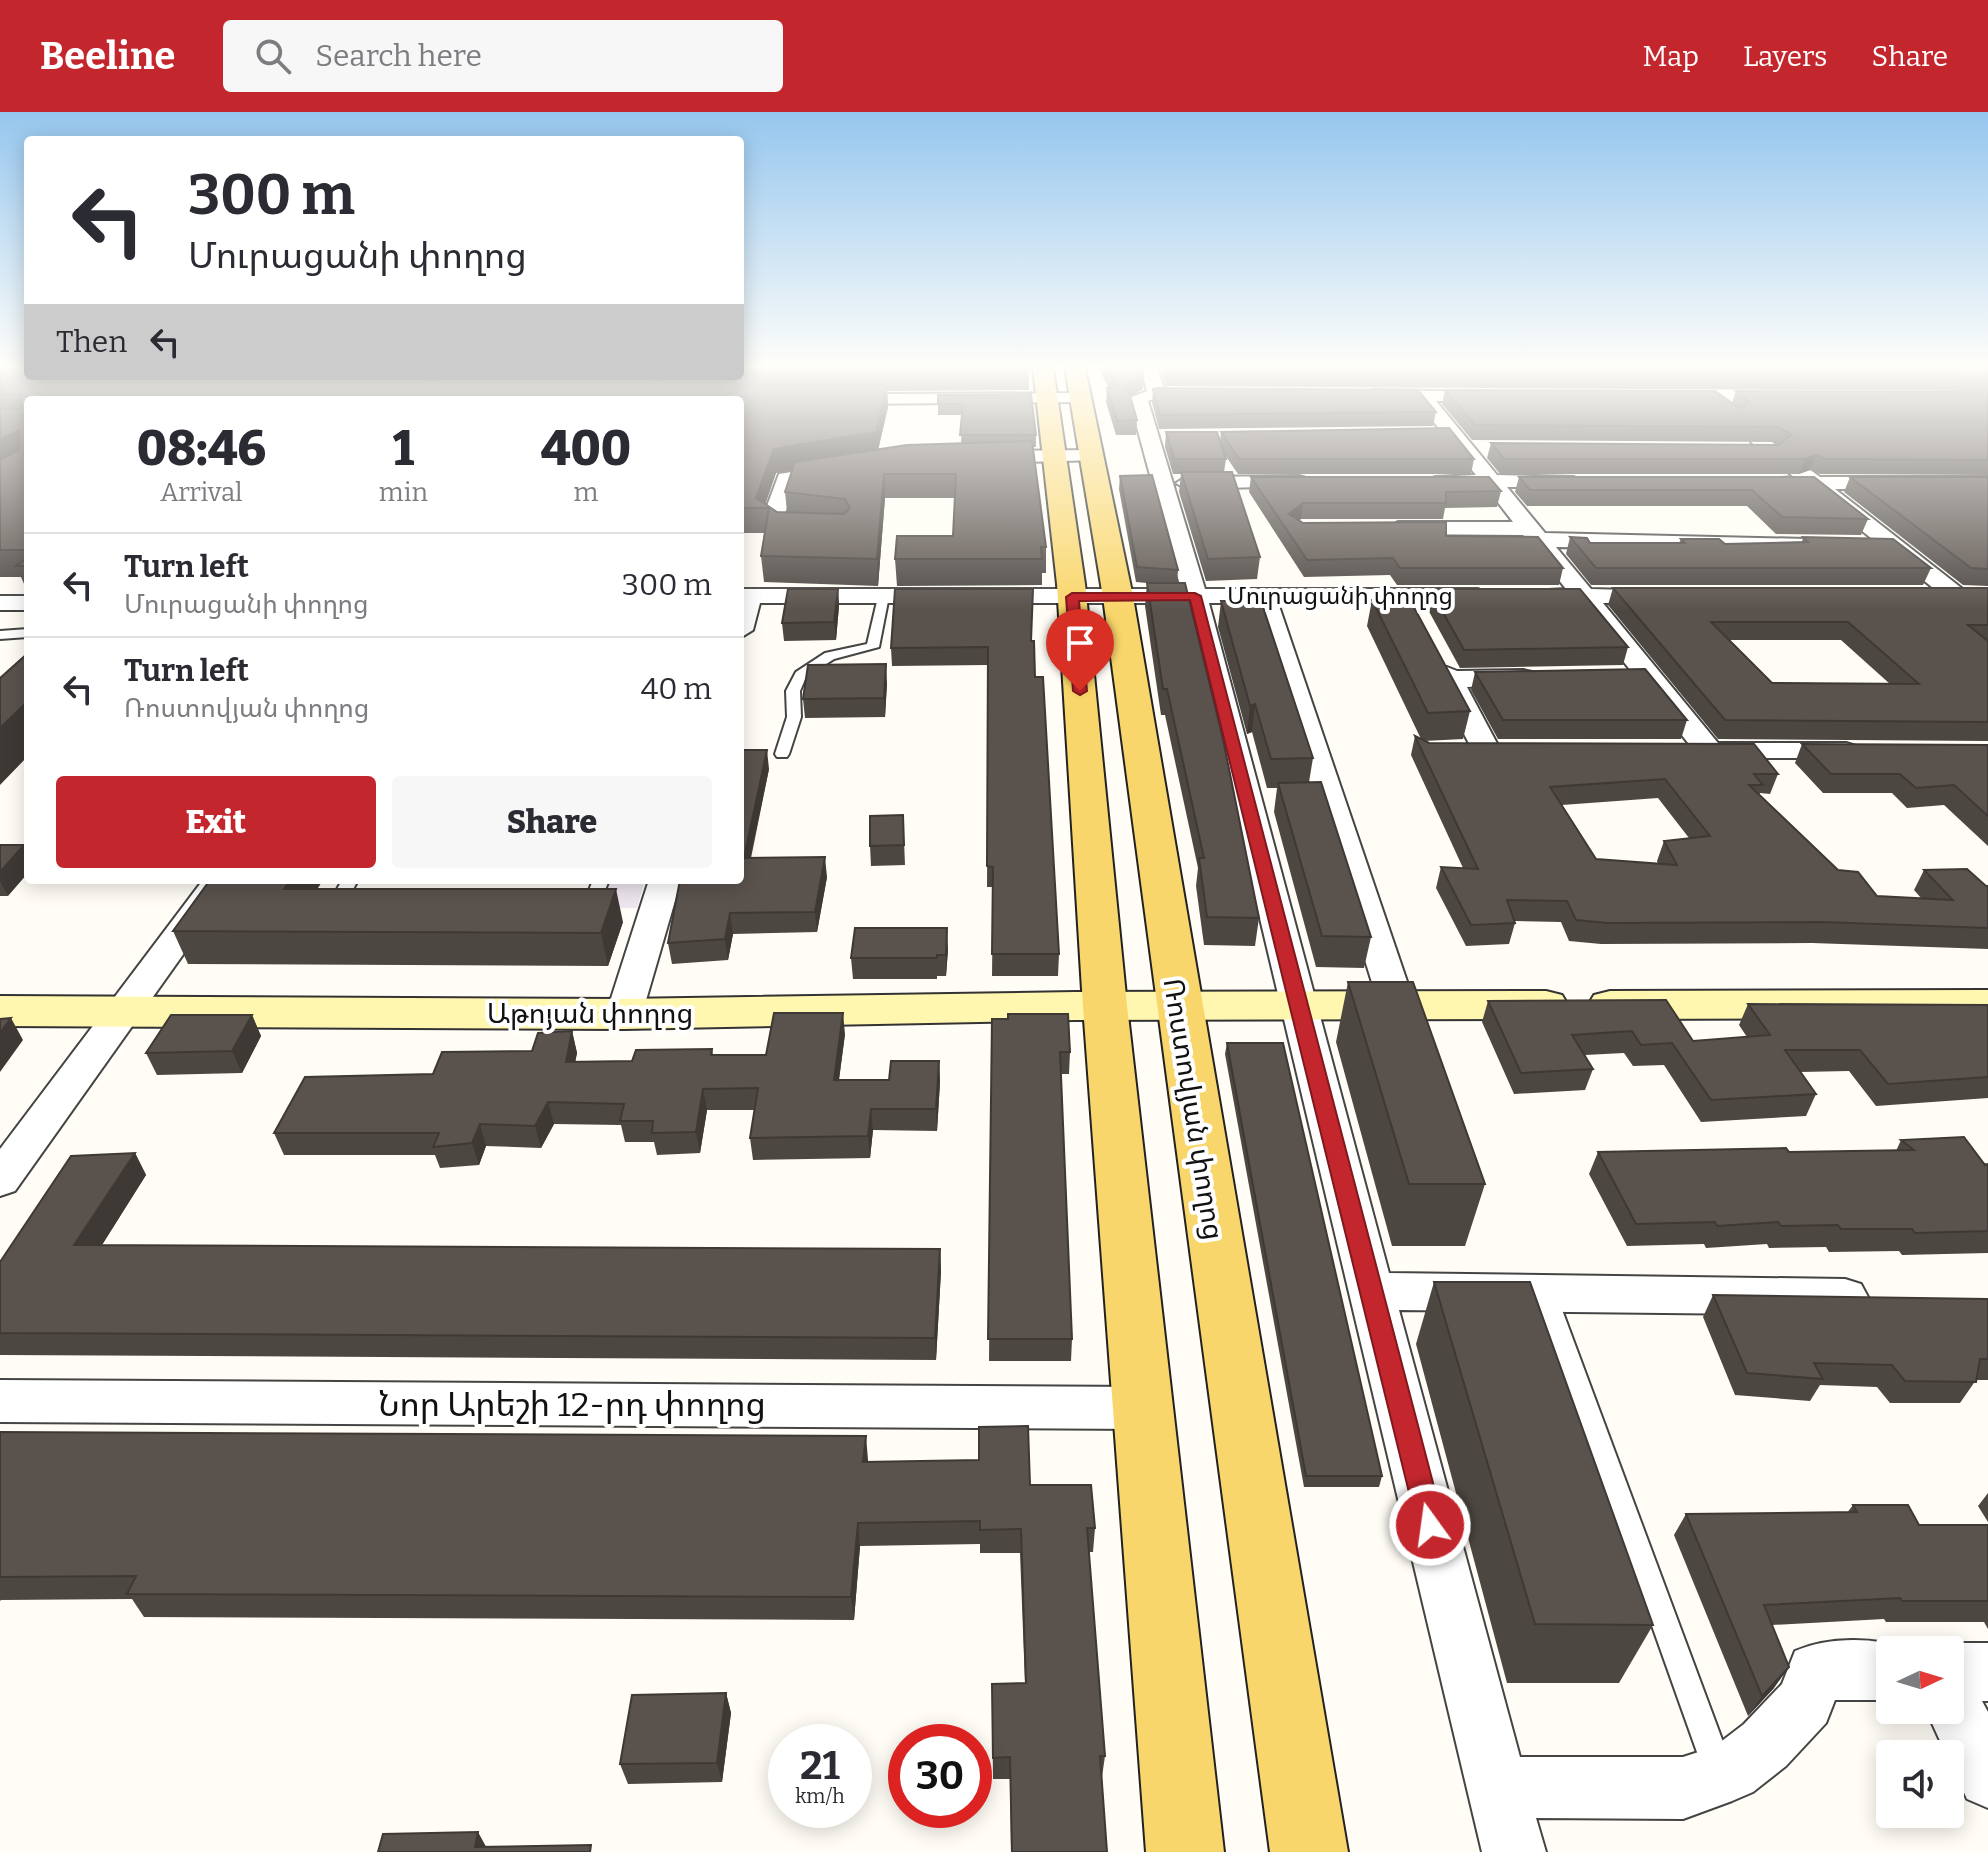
<!DOCTYPE html>
<html lang="en">
<head>
<meta charset="utf-8">
<style>
	:root { --surface:#fff; --page:#f7f7f7; --text:#2b2b33; --muted:#7c7c81; --line:#e1e1e2; --accent:#c4262e }
	body { margin:0; font-family:Bitter,"Noto Sans Armenian",serif; background:var(--page); color:var(--text); height:100vh; display:flex; flex-direction:column; font-size:30px; white-space:nowrap }
	* { box-sizing:border-box; margin:0 }
	p { font-size:26px; color:var(--muted) }
	.icon { flex:none; width:44px; height:44px; fill:none; stroke:currentColor; stroke-width:2; stroke-linecap:round; stroke-linejoin:round }
	.map { position:relative; flex:1; overflow:hidden }
	.details { position:absolute; left:24px; top:284px; width:720px; height:488px; display:flex; flex-direction:column; background:var(--surface); border-radius:8px; box-shadow:0 4px 20px #0003 }
	.details>* { flex:none }
	.guide { position:absolute; left:24px; top:24px; width:720px; height:244px; border-radius:8px; box-shadow:0 4px 20px #0003; background:#fff; color:var(--text); overflow:hidden }
	.needle { width:52px; rotate:86deg }
	.tools { position:absolute; left:1876px; top:1524px; display:grid; gap:16px }
	.tools a { display:grid; place-items:center; width:88px; height:88px; border-radius:8px; background:var(--surface); box-shadow:0 4px 20px #0003; font-size:40px }
	.speed { position:absolute; left:768px; top:1612px; display:flex; gap:16px; font-size:40px; font-weight:700; text-align:center }
	.speed>* { display:grid; place-content:center; width:104px; height:104px; border-radius:50%; background:var(--surface); box-shadow:0 4px 20px #0003; line-height:1 }
	.speed small { font-size:20px; font-weight:400 }
	.speed .limit { border:12px solid #d22; background:#fff; color:#111 }
	.pin { position:absolute; display:grid; place-items:center; width:68px; height:68px; color:#fff; margin:-82px -34px; border-radius:50% 50% 50% 0; rotate:-45deg; box-shadow:0 0 8px #0007 }
	.pin .icon { rotate:45deg }
	.me { position:absolute; width:88px; margin:-44px; rotate:346deg; stroke-linejoin:round; filter:drop-shadow(0 0 6px #0008) }
	.turn { display:flex; align-items:center; gap:28px; height:168px; padding:0 32px; font-size:36px }
	.turn .icon { width:104px; height:104px; stroke-width:2.5 }
	.turn b { display:block; font-size:56px; line-height:68px }
	.then { display:flex; align-items:center; height:76px; padding:0 32px; background:#0003; gap:16px; font-size:30px }
	.eta { display:flex; justify-content:space-evenly; align-items:center; height:136px; text-align:center }
	.eta b { font-size:48px; font-weight:800; line-height:56px }
	.button { display:flex; gap:16px; margin-top:auto; padding:16px 32px }
	.button a { flex:1; height:92px; border-radius:8px; background:var(--accent); color:#fff; font-size:32px; font-weight:800; line-height:92px; text-align:center }
	.button a+a { background:var(--page); color:var(--text) }
	ul { padding:0; list-style:none }
	li { display:flex; align-items:center; gap:24px; height:104px; padding:0 32px; border-top:2px solid var(--line) }
	li div { flex:1 }
	li b { display:block; font-size:30px }
	li em { font-style:normal }
	header { display:flex; align-items:center; gap:48px; box-sizing:border-box; height:112px; padding:0 40px; background:var(--accent); color:#fff }
	header strong { font-size:38px }
	nav { display:flex; gap:44px; margin-inline-start:auto; font-size:28px }
	.search { width:560px; height:72px; background:var(--page); display:flex; align-items:center; gap:20px; box-sizing:border-box; padding:0 28px; border-radius:8px; color:var(--muted); font-size:30px }
	.map>svg:first-child { display:block }
	.industrial { fill:#eee6ef }
	.lines { fill:none; stroke-linecap:round; stroke-linejoin:round }
	.lane-casing { stroke:#444; stroke-width:4 }
	.street-casing { stroke:#444; stroke-width:4 }
	.secondary-casing { stroke:#333; stroke-width:4 }
	.primary-casing { stroke:#222; stroke-width:4 }
	.lane { fill:#fff; fill-rule:evenodd }
	.street { fill:#fff; fill-rule:evenodd }
	.secondary { fill:#fff6b0; fill-rule:evenodd }
	.primary { fill:#f9d66b; fill-rule:evenodd }
	.wall { fill:#4d4742; fill-rule:evenodd }
	.shaded-wall { fill:#3f3936 }
	.building { fill:#5a524d; stroke:#3f3936; stroke-width:2; fill-rule:evenodd }
	.route { fill:#c4262e; stroke:#7f191e; stroke-width:2 }
	.labels { text-anchor:middle; stroke-width:8; stroke-linejoin:round; paint-order:stroke }
	.far-street-label { font-size:24px; fill:#111; stroke:#fff }
	.street-label { font-size:28px; fill:#111; stroke:#fff }
	.near-street-label { font-size:34px; fill:#111; stroke:#fff }
</style>
</head>
<body>
<header>
<strong>Beeline</strong>
<div class="search"><svg class="icon" aria-label="search" viewBox="0 0 24 24"><circle cx="10" cy="10" r="6"/><path d="M15 15l6 6"/></svg>Search here</div>
<nav><a>Map</a><a>Layers</a><a>Share</a></nav>
</header>
<div class="map">
<svg width="1988" height="1740" viewBox="0 0 1988 1740">
	<rect width="100%" height="100%" fill="#fffdf5"/>
	<!-- industrial -->
	<path class="industrial" d="M610 768H645L637 796H600Z"/>
	<g class="lines">
		<!-- lane casing -->
		<g class="lane-casing">
			<path id="lane" d="M879 481 889 484 879 535 834 547 806 565 800 579 801 605 789 642 787 645H777L775 642 787 605 786 579 796 560 825 541 867 532Z
				M28 517V525L0 527V519Z
				M342 768H358L341 800H329L327 796Z
				M593 768H609L601 788 579 794 573 793 571 789 588 781Z
				M1544 1170 1552 1173 1555 1179 1733 1657 1729 1668 1718 1672 1707 1668 1703 1657 1533 1179 1536 1173Z"/>
		</g>
		<!-- street casing -->
		<g class="street-casing">
			<path id="street" d="M1141 256H1157L1166 282 1148 289 1205 477H1478L1490 484 1478 491H1278L1415 893 1410 901 1397 905 1384 901 1379 893 1254 491H1209L1389 1161 1845 1167 1861 1172 1868 1185 1861 1198 1845 1203 1399 1198 1520 1645H1683L1714 1635 1744 1612 1782 1572 1795 1539C1827 1525 1876 1524 1909 1538H1890V1588H1835L1826 1611 1786 1654 1753 1680 1732 1689 1683 1707 1536 1706 1546 1740H1482L1185 491H760L753 518 740 526V477H1181L1129 286 1147 279Z
				M1374 278 1500 280V288L1494 289H1436L1497 363 1574 365 1577 369 1567 375H1507L1545 421 1807 427 1810 432 1807 437 1799 439 1556 435 1591 477 1666 479 1670 484 1658 491H1603L1718 631H1846L1856 634 1860 640 1856 646H1700L1577 491 1530 489 1526 484 1530 479 1566 477 1523 423 1390 422 1387 417 1398 410H1513L1486 375 1435 373 1432 369 1435 365 1476 363 1417 289 1368 287V279Z
				M1081 281 1087 282V290L740 293V288H731L740 283Z
				M1758 320 1820 365H1988V377H1835L1964 478 1968 483 1964 488H1948L1810 377 1767 375 1764 371 1767 367 1794 365 1751 330V322Z
				M1092 338 1099 340 1102 344 1099 348 986 351 976 345 986 339Z
				M836 353 843 355 846 359 843 363 795 371 783 408 815 413 818 418 815 423C797 427 773 425 761 410L779 362Z
				M1299 364 1306 366 1309 370 1306 374 1186 377 1176 371 1186 365Z
				M0 484H28V498H0Z
				M1447 555 1457 559 1523 558 1532 560 1536 566 1532 572 1467 575 1501 639 1497 645H1477L1473 639 1435 567 1438 557Z
				M203 768H236L15 1079 0 1084V1037Z
				M649 768H681L642 902 637 910 624 914 611 910 606 902Z
				M0 1268 1144 1275 1161 1281 1169 1296 1161 1311 1144 1317 0 1310Z
				M1950 1531H1988V1589H1982L1988 1600V1696L1967 1687 1950 1651V1642H1946L1926 1598H1950V1538H1934Z"/>
		</g>
		<!-- secondary casing -->
		<g class="secondary-casing">
			<path id="secondary" d="M1988 878V906L1610 907 1594 903 1588 893 1594 883 1610 879Z
				M1546 879 1562 883 1568 893 1562 903 1546 907 1075 908 624 917 0 914V884L624 887 1075 880Z"/>
		</g>
		<!-- primary casing -->
		<g class="primary-casing">
			<path id="primary" d="M1033 256H1053L1085 472 1127 894 1224 1740H1146L1083 894 1057 472Z
				M1065 256H1085L1133 485 1348 1740H1270L1103 485Z"/>
		</g>
		<!-- lane -->
		<use href="#lane" class="lane"/>
		<!-- street -->
		<use href="#street" class="street"/>
		<!-- secondary -->
		<use href="#secondary" class="secondary"/>
		<!-- primary -->
		<use href="#primary" class="primary"/>
	</g>
	<!-- wall -->
	<path class="wall" d="M0 256 28 264H740V256H1029V278L887 279 888 295 878 337 961 331 962 303H938V283L1031 282 1036 323V335H1032L1046 435V461H1042V473L897 474 895 447 953 424 955 386H885L878 474 764 470 761 444 764 421H740V288H28V481L21 465H0ZM792 358 785 380 787 400H777L765 392 776 361Z
		M1098 256H1142L1143 277 1130 285 1137 308 1136 323H1116L1106 290 1107 276H1109Z
		M1160 256H1988V279L1166 274Z
		M1153 277 1436 300 1433 314 1159 317 1152 291Z
		M1445 278 1732 291 1736 279 1988 280V363L1820 362 1810 358 1799 362H1500L1487 346 1491 331 1778 333 1773 330 1472 328 1442 292Z
		M1166 320 1220 330 1221 320 1474 347 1471 362H1238L1223 340 1226 347 1224 360 1260 445 1257 467 1206 469 1179 380 1181 362H1173L1165 335Z
		M1120 364 1178 458 1177 471 1259 806 1255 834 1204 833 1196 774 1198 756 1165 603H1161L1145 494 1147 471 1136 470 1119 377Z
		M1251 365 1501 379 1497 395 1445 396 1443 407H1301L1299 408 1303 411 1446 424 1563 456 1559 473H1397L1390 463 1304 465 1249 380Z
		M1519 365H1814L1868 407 1861 423 1776 422 1747 394H1527L1515 380Z
		M1850 365H1988V474L1963 473 1844 380Z
		M1570 425 1590 431H1679L1681 427 1725 432 1802 430 1803 425 1931 456 1923 473H1591L1566 442Z
		M1613 476H1988V629L1718 627 1608 493ZM1729 528H1841L1890 572 1772 571Z
		M838 477 839 494 836 528 784 529 782 511Z
		M1430 477 1628 535 1623 553 1460 556 1426 494Z
		M1372 488 1470 599 1463 627 1424 629 1429 631 1778 662 1770 682 1760 681 1759 683 1838 758 1877 784 1921 786 1914 778 1924 758 1988 774V837L1812 831 1601 832 1569 829 1561 810 1514 809 1515 811 1509 832 1466 834 1436 776 1441 755 1463 756 1411 643 1415 624 1421 627 1367 514ZM1658 686 1689 726 1664 729 1657 749 1658 752 1596 747 1562 693Z
		M1221 489 1313 646 1309 670 1371 825 1364 856 1316 855 1274 700 1277 676H1267L1252 620 1247 622 1218 515Z
		M1031 529 1059 842 1058 864H992L993 775H987L988 553 892 554 891 536Z
		M1475 560 1687 608 1681 627H1498L1471 578Z
		M887 571 885 605 805 606 803 587Z
		M1802 632 1988 633V734L1944 693 1907 696 1892 681H1823L1795 651Z
		M769 657 751 746 827 765 817 820 733 822 728 848 672 852 668 831Z
		M903 703 905 753 871 754 870 734Z
		M0 733 8 784H0Z
		M210 768H323L317 777 623 810 608 854 188 852 173 819Z
		M948 837 946 864H937V867H853L851 846Z
		M1348 870 1485 1072 1465 1134H1392L1336 930Z
		M1488 889 1693 929 1747 925 1739 913 1748 892 1988 893V986L1876 994 1849 959 1800 960 1816 982 1806 1004 1701 1010 1664 953 1633 954 1624 941 1585 943 1593 957 1585 978 1514 982 1482 910Z
		M252 903 261 924 242 961 157 963 146 941Z
		M992 907 1070 940 1069 962H1061L1072 1227 1071 1249H989Z
		M572 919 577 941 575 950 632 949 712 937 713 943H766L845 922 839 968H889L939 949 940 970 937 1019 873 1018 870 1046 753 1048 750 1026 754 998H707L700 1041 657 1043 654 1030H625L621 1013 554 1012 541 1036 486 1034 479 1053 440 1056 435 1043H284L274 1021 532 939Z
		M1227 931 1382 1364 1379 1375H1304L1225 942Z
		M1901 1028 1988 1052V1141L1902 1143 1899 1139 1829 1140 1826 1135 1769 1136 1767 1132 1706 1136 1704 1132 1627 1134 1589 1062 1598 1040H1789L1896 1039Z
		M135 1041 146 1063 102 1133 940 1137 941 1159 936 1248 0 1243V1150Z
		M1434 1170 1653 1513 1619 1571H1507L1416 1232Z
		M1713 1183 1988 1187V1268H1976L1960 1291H1890L1877 1275 1820 1273 1810 1289 1735 1283 1703 1205Z
		M0 1320 868 1350 1030 1373 1095 1416 1093 1440H1088L1105 1644 1102 1665 1107 1740H1011L1010 1667H993L992 1572 1025 1571 1020 1441H980V1432L860 1434 854 1508 144 1505 132 1487 1 1488 0 1489Z
		M1988 1381V1410L1978 1394Z
		M1853 1393 1919 1413H1988V1517L1984 1510H1886L1884 1507 1772 1513 1774 1576 1748 1604 1674 1423 1686 1402 1847 1401Z
		M726 1581 731 1601 722 1670 628 1672 620 1652Z"/>
	<!-- shaded-wall -->
	<path class="shaded-wall" d="M429 264H444L432 288 425 268Z
		M728 264H738L740 280 726 266Z
		M1144 264 1143 277 1126 287 1127 273Z
		M887 273 888 295 877 343 776 361 764 396 756 386 774 337Z
		M19 318 28 340 0 356V327Z
		M1816 343 1810 358 1799 362 1805 347Z
		M884 362 885 386 878 474 877 447Z
		M1303 391 1301 407 1287 418 1289 402Z
		M838 477 839 494 836 528 834 510Z
		M886 552 887 571 885 605 884 586Z
		M28 589V644L0 673V616Z
		M1255 592 1252 620 1247 622 1250 594Z
		M767 638 769 657 746 766 744 746Z
		M24 733 28 740V761L8 784 0 769V760Z
		M825 745 827 765 817 820 815 800Z
		M290 768H323L296 810 284 777Z
		M616 777 623 810 608 854 601 821Z
		M730 801 733 822 728 848 725 827Z
		M947 816 948 837 946 864V843Z
		M843 901 845 922 836 989 834 968Z
		M252 903 261 924 242 961 232 939Z
		M11 906 23 928 0 960V921Z
		M572 919 577 941 571 972 566 950Z
		M939 949 940 970 937 1019 936 997Z
		M703 977 707 998 700 1041 696 1020Z
		M548 990 554 1012 541 1036 535 1014Z
		M871 997 873 1018 870 1046 868 1024Z
		M480 1012 486 1034 479 1053 472 1031Z
		M135 1041 146 1063 88 1155 74 1133Z
		M940 1137 941 1159 936 1248 935 1226Z
		M866 1324 868 1348 866 1374 863 1350Z
		M858 1411 860 1434 854 1508 851 1485Z
		M1789 1555 1774 1576 1748 1604 1762 1584Z
		M726 1581 731 1601 722 1670 717 1651Z
		M478 1720 489 1740 475 1735Z"/>
	<!-- building -->
	<path class="building" d="M0 256H28V264H429L425 268H439L443 264H650L655 269 667 266 665 264H728L726 266 738 274 887 273 876 320 774 337 756 386 777 400 844 402 850 396 845 387 785 380 795 350 907 333 1032 329 1046 435H1041L1042 447H895L897 424H953L956 362H884L877 447 761 444 769 396H740V288H28V438H0V348L19 338V318L0 327V297H21V282H0Z
		M740 256H1029L1030 257 740 258Z
		M1106 256H1142L1144 264 1127 273 1137 308 1117 309 1107 276H1117Z
		M1165 256H1988V265L1167 260Z
		M1158 276 1418 278 1436 300 1160 303 1153 277Z
		M1445 278 1715 279 1739 296 1750 290 1736 279 1988 280V348L1825 347 1816 343 1805 347H1504L1491 331 1778 333 1791 323 1778 315 1475 313Z
		M1031 282 1036 323H960L963 292H938V283Z
		M1449 316 1474 347H1239L1221 320Z
		M1166 320H1217L1226 347H1174Z
		M1181 360H1232L1260 445 1208 447Z
		M1152 363 1178 458 1137 455 1120 364Z
		M1251 365H1489L1501 379 1446 380V391H1303L1289 402 1303 411 1446 410V424L1538 425 1563 456H1400L1393 446 1307 448Z
		M1519 365H1814L1868 407 1782 405 1752 378H1530Z
		M1850 365H1988V457L1971 456Z
		M1570 425 1587 426 1590 431H1685L1681 427H1719L1725 432 1808 430 1803 425 1893 427 1931 456H1596Z
		M28 445V454H16Z
		M1147 471H1185L1223 627 1259 806 1207 805 1199 746H1204L1167 577H1163Z
		M1613 476H1988V513H1968L1988 529V610L1725 608ZM1711 510H1848L1919 572 1772 571Z
		M788 477H838L834 510 782 511Z
		M895 477H1033L1031 529H1034L1035 565H1043L1059 842H992L993 755 987 754 988 535 891 536Z
		M1430 477H1580L1628 535 1464 538Z
		M1372 488H1410L1470 599 1428 601Z
		M1221 489H1261L1313 646 1271 647 1255 592 1250 594Z
		M28 541V589L0 616V566Z
		M886 552 884 586 803 587 808 553Z
		M1645 557 1687 608H1503L1475 560Z
		M1415 624 1429 631 1754 632 1778 662H1754L1763 673H1749L1838 758 1858 760 1877 784 1953 788 1924 758 1967 757 1986 774H1988V816L1822 810 1608 811 1576 808 1567 789 1507 788 1515 811 1471 813 1441 755 1478 757ZM1665 667 1710 724 1664 729 1677 753 1596 747 1550 675Z
		M1802 632 1988 633V704L1954 673 1916 676 1900 662H1831Z
		M740 638H767L744 746 825 745 815 800 730 801 725 827 668 831 680 768H740Z
		M1321 670 1371 825 1322 824 1278 671Z
		M903 703 904 733 870 734V704Z
		M0 733H24L0 760Z
		M210 768H290L284 777H616L601 821 173 819Z
		M855 816H947L946 843H937V846H851Z
		M1348 870H1413L1485 1072H1409Z
		M1666 888 1693 929 1770 923 1748 892 1988 893V965L1888 972 1860 938H1785L1816 982 1711 988 1672 931 1641 933 1632 919 1572 923 1593 957 1521 961 1488 889Z
		M774 901H843L834 968H889L891 949H939L936 997H871L868 1024 750 1026 758 976 703 977 696 1020 652 1021 653 1009H620L624 992 548 990 535 1014 480 1012 472 1031 433 1035 439 1021H274L305 965 433 962 442 940 532 939 538 921 572 919 566 950 632 949 636 938 712 937 711 943H766Z
		M1008 902H1068L1070 940H1060L1072 1227H988L992 907H1008Z
		M171 903H252L232 939 146 941Z
		M11 906 0 921V907Z
		M1227 931H1283L1382 1364H1306Z
		M1964 1025 1985 1053 1988 1052V1119L1915 1121 1912 1117H1841L1838 1113 1781 1114 1778 1110 1717 1114 1715 1110 1636 1112 1598 1040 1786 1036 1789 1040 1914 1038 1901 1028Z
		M135 1041 74 1133 940 1137 935 1226 0 1221V1150L71 1044Z
		M1434 1170H1530L1653 1513 1535 1512Z
		M1713 1183 1988 1187V1247H1980L1976 1270 1905 1269 1892 1253 1814 1251 1823 1267 1747 1261Z
		M1028 1314 1030 1373H1091L1095 1416H1087L1105 1644H1100L1107 1740H1012L1010 1645 993 1646 992 1572 1026 1571 1021 1417 980 1418V1409L858 1411 851 1485 127 1482 136 1464 0 1465V1320L866 1324 863 1350 979 1348V1315Z
		M1853 1393H1908L1919 1413H1988V1489H1902L1900 1486 1764 1493 1789 1555 1762 1584 1686 1402 1857 1400Z
		M726 1581 717 1651 620 1652 632 1583Z
		M478 1720 475 1735 591 1733 590 1740H378L383 1722Z"/>
	<!-- sky -->
	<linearGradient id="sky" x2="0" y2="1"><stop stop-color="#95c6ee"/><stop offset="0.51" stop-color="#fffefa"/><stop offset="1" stop-color="#fffefa" stop-opacity="0"/></linearGradient>
	<rect width="1988" height="499" fill="url(#sky)"/>
	<!-- route -->
	<path class="route" d="M1072 481H1195L1201 484 1444 1413 1440 1422 1430 1425 1421 1422 1417 1413 1190 488 1079 489 1087 579 1080 583 1073 579 1066 485Z"/>
	<g class="labels">
		<!-- far-street labels -->
		<g class="far-street-label">
			<text x="1340" y="492">Մուրացանի փողոց</text>
		</g>
		<!-- street labels -->
		<g class="street-label">
			<text x="590" y="911">Աթոյան փողոց</text>
			<text transform="translate(1194 997) rotate(81)" y="10">Ռոստովյան փողոց</text>
		</g>
		<!-- near-street labels -->
		<g class="near-street-label">
			<text x="572" y="1304">Նոր Արեշի 12-րդ փողոց</text>
		</g>
	</g>
</svg>
<div class="tools">
<a><svg class="needle" viewBox="-14 -14 28 28"><path d="M0-13l5 13h-10z" fill="#e53935"/><path d="M0 13l5-13h-10z" fill="#7c7c81"/></svg></a>
<a><svg class="icon" aria-label="sound" viewBox="0 0 24 24"><path d="M4 9h4l5-4v14l-5-4H4zM17 9q2 3 0 6"/></svg></a>
</div>
<div class="speed"><div>21<small>km/h</small></div><div class="limit">30</div></div>
<div class="pin" style="left:1080px;top:579px;background:#d93025"><svg class="icon" aria-label="arrive" viewBox="0 0 24 24"><path d="M6 21V4h12l-3 4 3 4H6"/></svg></div>
<svg class="me" style="left:1430px;top:1413px" viewBox="-20 -20 40 40"><circle r="17" fill="#c4262e" stroke="#fff" stroke-width="3"/><path d="M0-11L8 9 0 5-8 9z" fill="#fff"/></svg>
<div class="guide">
<div class="turn"><svg class="icon" aria-label="left" viewBox="0 0 24 24"><path d="M17 20v-9H6M10 6l-5 5 5 5"/></svg><div><b>300 m</b>Մուրացանի փողոց</div></div>
<div class="then">Then<svg class="icon" aria-label="left" viewBox="0 0 24 24"><path d="M17 20v-9H6M10 6l-5 5 5 5"/></svg></div>
</div>
<section class="details">
<div class="eta">
<div><b>08:46</b><p>Arrival</p></div>
<div><b>1</b><p>min</p></div>
<div><b>400</b><p>m</p></div>
</div>
<ul>
<li><svg class="icon" aria-label="left" viewBox="0 0 24 24"><path d="M17 20v-9H6M10 6l-5 5 5 5"/></svg><div><b>Turn left</b><p>Մուրացանի փողոց</p></div><em>300 m</em></li>
<li><svg class="icon" aria-label="left" viewBox="0 0 24 24"><path d="M17 20v-9H6M10 6l-5 5 5 5"/></svg><div><b>Turn left</b><p>Ռոստովյան փողոց</p></div><em>40 m</em></li>
</ul>
<div class="button"><a>Exit</a><a>Share</a></div>
</section>
</div>
</body>
</html>
